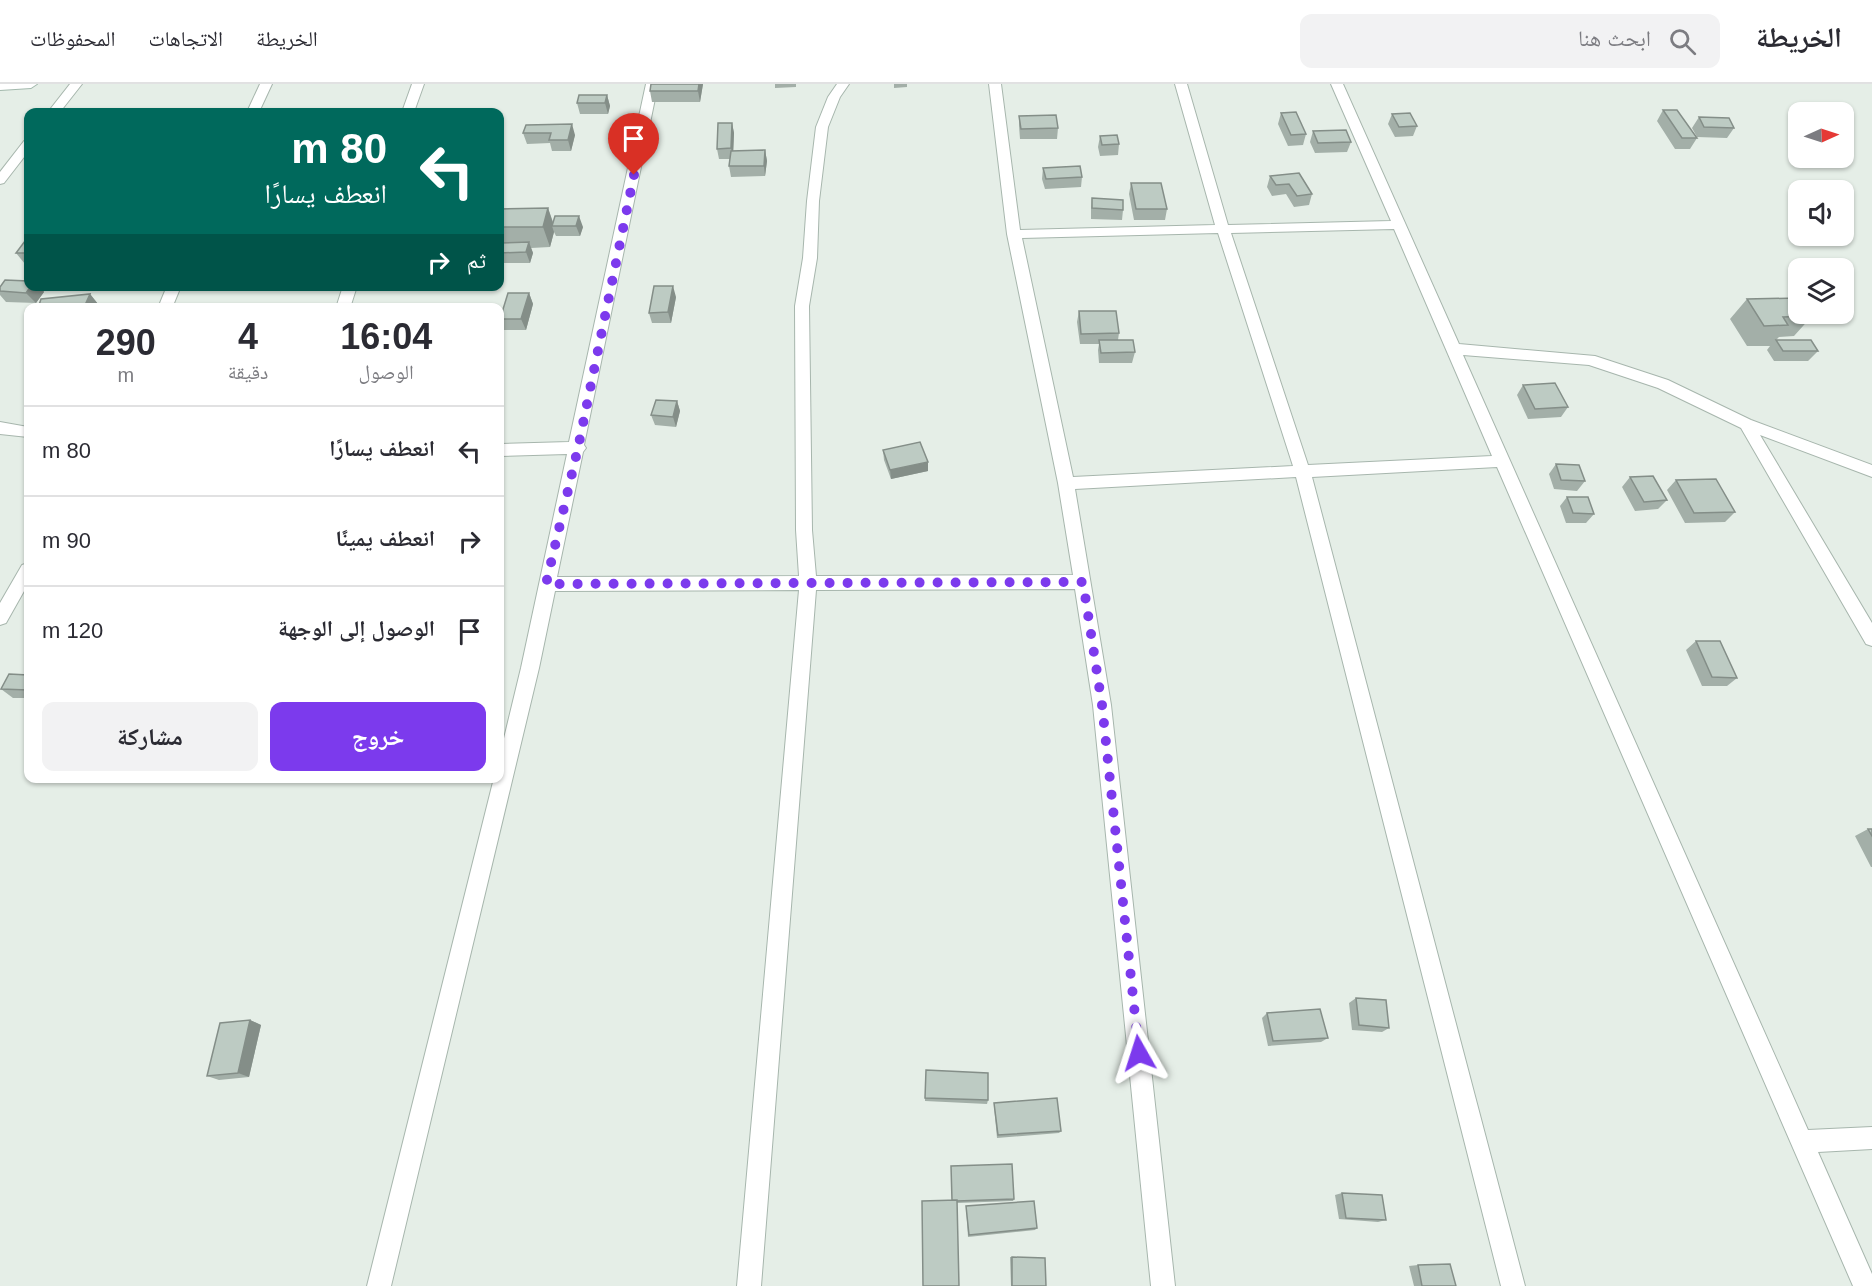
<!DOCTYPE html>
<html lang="ar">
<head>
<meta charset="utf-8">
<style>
	:root { --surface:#fff; --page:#f2f2f3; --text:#2b2b33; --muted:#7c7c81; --line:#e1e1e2; --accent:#7c3aed }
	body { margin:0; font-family:Arial,"Noto Naskh Arabic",sans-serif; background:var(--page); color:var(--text); direction:rtl; height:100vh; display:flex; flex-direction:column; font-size:22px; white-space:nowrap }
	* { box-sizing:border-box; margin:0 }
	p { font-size:20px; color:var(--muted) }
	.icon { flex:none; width:33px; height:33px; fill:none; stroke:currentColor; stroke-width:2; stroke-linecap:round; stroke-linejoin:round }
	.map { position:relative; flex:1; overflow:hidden; direction:ltr }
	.details { position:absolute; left:24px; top:219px; width:480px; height:480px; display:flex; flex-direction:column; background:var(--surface); border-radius:12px; box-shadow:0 2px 4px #0004; direction:rtl }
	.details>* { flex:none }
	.hud { position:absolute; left:24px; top:24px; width:480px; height:183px; border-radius:12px; box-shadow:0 2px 4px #0004; direction:rtl; background:#00695c; color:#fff; overflow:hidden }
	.needle { width:39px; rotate:87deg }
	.tools { position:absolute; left:1788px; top:18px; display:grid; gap:12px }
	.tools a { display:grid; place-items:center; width:66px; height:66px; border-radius:12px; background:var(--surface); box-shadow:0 2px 4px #0004; font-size:30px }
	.pin { position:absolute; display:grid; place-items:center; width:51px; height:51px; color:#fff; margin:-62px -26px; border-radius:50% 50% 50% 0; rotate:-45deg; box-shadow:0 0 6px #0007 }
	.pin .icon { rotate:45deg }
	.me { position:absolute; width:66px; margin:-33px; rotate:354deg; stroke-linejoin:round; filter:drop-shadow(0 0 4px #0008) }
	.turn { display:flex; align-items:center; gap:21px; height:126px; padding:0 18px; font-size:27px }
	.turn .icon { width:78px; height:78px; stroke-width:2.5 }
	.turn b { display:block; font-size:42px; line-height:51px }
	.then { display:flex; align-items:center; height:57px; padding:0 18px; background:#0003; gap:12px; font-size:22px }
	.eta { display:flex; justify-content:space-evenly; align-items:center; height:102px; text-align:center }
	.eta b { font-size:36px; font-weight:700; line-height:42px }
	.action { display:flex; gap:12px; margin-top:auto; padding:12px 18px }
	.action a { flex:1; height:69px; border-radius:12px; background:var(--accent); color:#fff; font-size:24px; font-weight:700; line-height:69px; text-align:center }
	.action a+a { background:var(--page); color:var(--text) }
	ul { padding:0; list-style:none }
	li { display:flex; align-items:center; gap:18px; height:90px; padding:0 18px; border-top:2px solid var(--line) }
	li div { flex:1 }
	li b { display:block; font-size:22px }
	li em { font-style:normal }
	header { display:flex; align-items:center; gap:36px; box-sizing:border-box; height:84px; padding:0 30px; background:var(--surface); border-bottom:2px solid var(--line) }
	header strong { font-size:28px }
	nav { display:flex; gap:33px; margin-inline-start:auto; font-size:21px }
	.search { width:420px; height:54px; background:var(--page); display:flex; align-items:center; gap:15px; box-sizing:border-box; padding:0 21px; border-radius:12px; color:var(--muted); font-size:22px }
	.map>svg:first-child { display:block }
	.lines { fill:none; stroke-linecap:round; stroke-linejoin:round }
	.street-casing { stroke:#a7b6ad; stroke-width:2 }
	.secondary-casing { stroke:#a3b9ad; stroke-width:2 }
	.street { fill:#fff; fill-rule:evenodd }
	.secondary { fill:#fff; fill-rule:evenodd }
	.wall { fill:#a3afa8 }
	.shaded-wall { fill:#848e88 }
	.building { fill:#bdcbc3; stroke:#848e88; stroke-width:1.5 }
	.route { stroke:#7c3aed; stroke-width:10; stroke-dasharray:0 18 }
</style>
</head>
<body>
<header>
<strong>الخريطة</strong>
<div class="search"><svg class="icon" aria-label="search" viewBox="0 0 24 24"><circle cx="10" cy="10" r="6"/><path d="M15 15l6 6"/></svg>ابحث هنا</div>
<nav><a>الخريطة</a><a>الاتجاهات</a><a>المحفوظات</a></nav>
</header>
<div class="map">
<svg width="1872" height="1202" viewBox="0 0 1872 1202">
	<rect width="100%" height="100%" fill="#e5eee7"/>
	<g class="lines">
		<!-- street casing -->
		<g class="street-casing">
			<path id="street" d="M70 0H82L60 28H48Z
				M260 0H272L259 28H247Z
				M412 0H424L414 28H402Z
				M646 0H658L584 361 586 364 583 368 557 493 799 492 796 446 795 222 803 174 807 117 816 43 828 13 837 0H849L840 13 828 43 819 117 817 174 809 222 812 446 816 492 1073 491 1058 399 1007 150 989 0H1001L1020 146 1215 141 1175 0H1187L1228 141 1391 137 1331 0H1343L1459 260 1595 272 1668 296 1751 336 1872 381V393L1760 351 1872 539V562L1866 560 1741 344 1658 304 1589 281 1463 271 1808 1046 1872 1043V1065L1818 1068 1872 1190V1202H1853L1497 383 1312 393 1525 1202H1501L1296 393 1075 405 1111 621 1175 1202H1151L1093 621 1075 505 816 506 761 1202H737L799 506 555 507 539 584 391 1202H367L494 694H500V671L521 584 567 370 500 372V360L569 358ZM1394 145 1492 372 1308 381 1231 149ZM1218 149 1293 382 1073 393 1022 154Z
				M28 56V68L4 99 0 100V88L24 57Z
				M167 202H181L172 224H158Z
				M343 202H357L350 224H336Z
				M0 338 28 343V353L0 350Z
				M28 479V500L6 539 0 541V519L22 481Z"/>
		</g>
		<!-- secondary casing -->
		<g class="secondary-casing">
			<path id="secondary" d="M0 0H37L31 4 0 6Z"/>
		</g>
		<!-- street -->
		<use href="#street" class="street"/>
		<!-- secondary -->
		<use href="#secondary" class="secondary"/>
	</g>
	<!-- wall -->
	<path class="wall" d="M703 0 700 18H652L650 7Z
		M775 0H796V3L775 4Z
		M894 0H907V3L894 4Z
		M607 11 610 22 608 30H580L577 19Z
		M1663 26 1697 54 1690 65H1675L1657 37Z
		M1281 29 1306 50 1303 61 1288 62 1278 40Z
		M1392 30 1417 42 1413 52 1395 53 1388 40Z
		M1019 32 1058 44 1057 55H1020L1019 42Z
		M1699 33 1734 44 1727 54 1697 53 1692 44Z
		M732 39 734 49 733 67 765 66 767 77 765 92 731 93 729 82 730 75H719L717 65Z
		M526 41 575 51 571 67H552L550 59 527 60 523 49Z
		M1313 47 1351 58 1347 68 1315 69 1310 58Z
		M1100 52 1119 60 1118 71 1100 72 1098 63Z
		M1043 84 1082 93 1081 103 1045 105 1042 95Z
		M1299 89 1312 110 1309 121 1294 123 1286 110 1272 112 1267 103 1270 92Z
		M1131 99 1167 125 1165 136H1134L1129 110Z
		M1092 114 1123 126 1122 136 1091 135V125Z
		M548 124 553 138 583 143 580 152H556L554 148 550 163 531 164 533 169 530 179H500V125Z
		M16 169H28V180H25Z
		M40 202 44 208 36 219 6 218 0 211V203Z
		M1844 208 1852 222 1842 232 1821 231 1820 230H1844Z
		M529 209 533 220 526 246H504L500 235Z
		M90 210 98 220 97 224H38Z
		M676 213 671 239H652L649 229Z
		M1747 215 1812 232 1794 252 1779 253 1776 256 1818 267 1808 277H1774L1767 266 1770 262H1747L1730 235Z
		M1079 227 1119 249 1118 256 1135 268 1132 279H1099L1098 266 1099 260H1080L1077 238Z
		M1523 301 1568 323 1561 333 1528 335 1517 311Z
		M677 317 680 327 676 343 655 341 651 331Z
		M883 366 928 387 891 395 884 376Z
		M1556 380 1585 397 1577 407 1554 405 1549 390Z
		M1630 393 1667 416 1658 425 1635 427 1622 403Z
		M1676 396 1735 428 1725 438 1685 439 1667 406Z
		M1567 413 1594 430 1586 439H1566L1560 422Z
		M1696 557 1737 594 1727 602H1702L1686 566Z
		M28 591V614H13L1 605Z
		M1868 745H1872V783H1871L1855 752Z
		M1356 914 1389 944 1382 948 1352 946 1349 919Z
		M1267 929 1328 954 1321 958 1268 962 1262 934Z
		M250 936 261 941 249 993 219 996 207 992Z
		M925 1014 988 1016 987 1020 925 1017Z
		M994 1019 1061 1047 1059 1049 997 1054 994 1022Z
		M1342 1109 1386 1136 1378 1138 1339 1135 1335 1111Z
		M1014 1115 1013 1117 957 1119 951 1116Z
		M966 1122 1037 1144 1035 1146 968 1153Z
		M1010 1173H1012L1046 1202H1011Z
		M1418 1181 1456 1202H1414L1409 1182Z"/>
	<!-- shaded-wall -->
	<path class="shaded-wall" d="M699 0H703L700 18 698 7Z
		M607 11 610 22 608 30 605 19Z
		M732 39 734 49 733 75 731 64Z
		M572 40 575 51 571 67 568 56Z
		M765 66 767 77 765 92 764 82Z
		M548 124 554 142H552L554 148 550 163 543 143Z
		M579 132 583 143 580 152 576 142Z
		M529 158 533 169 530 179 526 168Z
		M31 202H40L44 208 36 219 26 209Z
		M673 202 676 213 671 239 668 228Z
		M529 209 533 220 526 246 521 235Z
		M90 210 98 220 97 224H87L85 221Z
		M677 317 680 327 676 343 673 333Z
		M928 378V387L891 395 890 386Z
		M250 936 261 941 249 993 238 989Z"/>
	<!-- building -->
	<path class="building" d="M651 0H699L698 7H650Z
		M579 11H607L605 19H577Z
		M1663 26H1677L1697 54H1682Z
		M1296 28 1306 50 1291 51 1281 29Z
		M1410 29 1417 42 1399 43 1392 30Z
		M1056 31 1058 44 1021 45 1019 32Z
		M1699 33 1729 34 1734 44 1704 43Z
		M718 39H732L731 64 717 65Z
		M572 40 568 56H549L551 49H523L526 41Z
		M1346 46 1351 58 1318 59 1313 47Z
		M1117 51 1119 60 1102 61 1100 52Z
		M765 66 764 82H729L731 67Z
		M1080 82 1082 93 1046 95 1043 84Z
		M1299 89 1312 110 1297 112 1289 100 1276 101 1270 92Z
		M1131 99H1161L1167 125H1136Z
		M1092 114 1123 116V126L1092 124Z
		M548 124 543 143H500V125Z
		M555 132H579L576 142H552Z
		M28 153V169H16Z
		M529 158 526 168 500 169V159Z
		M5 196 28 197V202H31L26 209 0 207V203Z
		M654 202H673L668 228 649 229Z
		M1844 208 1852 222 1844 221Z
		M508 209H529L521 235H500Z
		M90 210 85 221 68 224H38L41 215Z
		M1798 214V230H1810L1812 232 1783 233 1788 241 1764 242 1747 215Z
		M1079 227H1116L1119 249 1081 250Z
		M1099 256H1133L1135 268 1101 269Z
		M1776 256H1811L1818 267H1783Z
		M1555 299 1568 323 1535 325 1523 301Z
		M656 316 677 317 673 333 651 331Z
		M920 358 928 378 890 386 883 366Z
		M1556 380 1579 381 1585 397 1561 396Z
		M1653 392 1667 416 1644 418 1630 393Z
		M1716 395 1735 428 1694 429 1676 396Z
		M1567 413H1588L1594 430 1573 429Z
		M1696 557H1720L1737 594 1712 593Z
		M9 590 28 591V606L1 605Z
		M1868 745H1872V752Z
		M1356 914 1386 916 1389 944 1359 941Z
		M1320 925 1328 954 1273 957 1267 929Z
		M250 936 238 989 207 992 220 939Z
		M926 986 988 989V1016L925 1014Z
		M1057 1014 1061 1047 998 1051 994 1019Z
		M1012 1080 1014 1115 957 1117V1116H952L951 1082Z
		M1342 1109 1382 1111 1386 1136 1346 1134Z
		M957 1116 959 1202H923L922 1117Z
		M1034 1117 1037 1144 969 1151 966 1122Z
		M1012 1173 1045 1174 1046 1202H1012Z
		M1450 1180 1456 1202H1422L1418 1181Z"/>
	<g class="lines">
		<!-- route -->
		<path class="route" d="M634 91 578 364 546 500 1083 498 1102 621 1139 969"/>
	</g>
</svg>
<div class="tools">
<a><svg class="needle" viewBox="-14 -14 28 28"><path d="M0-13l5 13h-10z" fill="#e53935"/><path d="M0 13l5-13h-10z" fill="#7c7c81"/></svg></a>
<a><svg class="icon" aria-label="sound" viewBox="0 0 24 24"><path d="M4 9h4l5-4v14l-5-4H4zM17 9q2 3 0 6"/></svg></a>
<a><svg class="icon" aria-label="layers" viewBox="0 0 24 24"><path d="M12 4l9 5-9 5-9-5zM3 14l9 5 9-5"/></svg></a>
</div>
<div class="pin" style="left:634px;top:91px;background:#d93025"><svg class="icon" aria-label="arrive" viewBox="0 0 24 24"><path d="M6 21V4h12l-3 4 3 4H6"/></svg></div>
<svg class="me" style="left:1139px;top:969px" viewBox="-20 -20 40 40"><path d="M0-17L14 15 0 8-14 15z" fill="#7c3aed" stroke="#fff" stroke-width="4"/></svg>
<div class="hud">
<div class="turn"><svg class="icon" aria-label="left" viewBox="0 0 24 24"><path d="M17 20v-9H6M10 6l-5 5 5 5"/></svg><div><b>80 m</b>انعطف يسارًا</div></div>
<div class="then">ثم<svg class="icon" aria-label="right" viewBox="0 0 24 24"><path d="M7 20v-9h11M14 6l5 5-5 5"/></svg></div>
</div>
<section class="details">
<div class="eta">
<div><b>16:04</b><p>الوصول</p></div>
<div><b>4</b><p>دقيقة</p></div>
<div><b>290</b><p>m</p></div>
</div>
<ul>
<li><svg class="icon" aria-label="left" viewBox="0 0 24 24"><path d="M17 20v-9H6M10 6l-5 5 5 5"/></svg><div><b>انعطف يسارًا</b></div><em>80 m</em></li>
<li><svg class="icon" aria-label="right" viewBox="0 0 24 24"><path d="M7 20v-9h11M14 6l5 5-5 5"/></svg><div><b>انعطف يمينًا</b></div><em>90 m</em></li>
<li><svg class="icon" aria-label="arrive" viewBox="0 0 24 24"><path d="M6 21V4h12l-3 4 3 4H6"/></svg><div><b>الوصول إلى الوجهة</b></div><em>120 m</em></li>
</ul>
<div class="action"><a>خروج</a><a>مشاركة</a></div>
</section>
</div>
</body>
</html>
